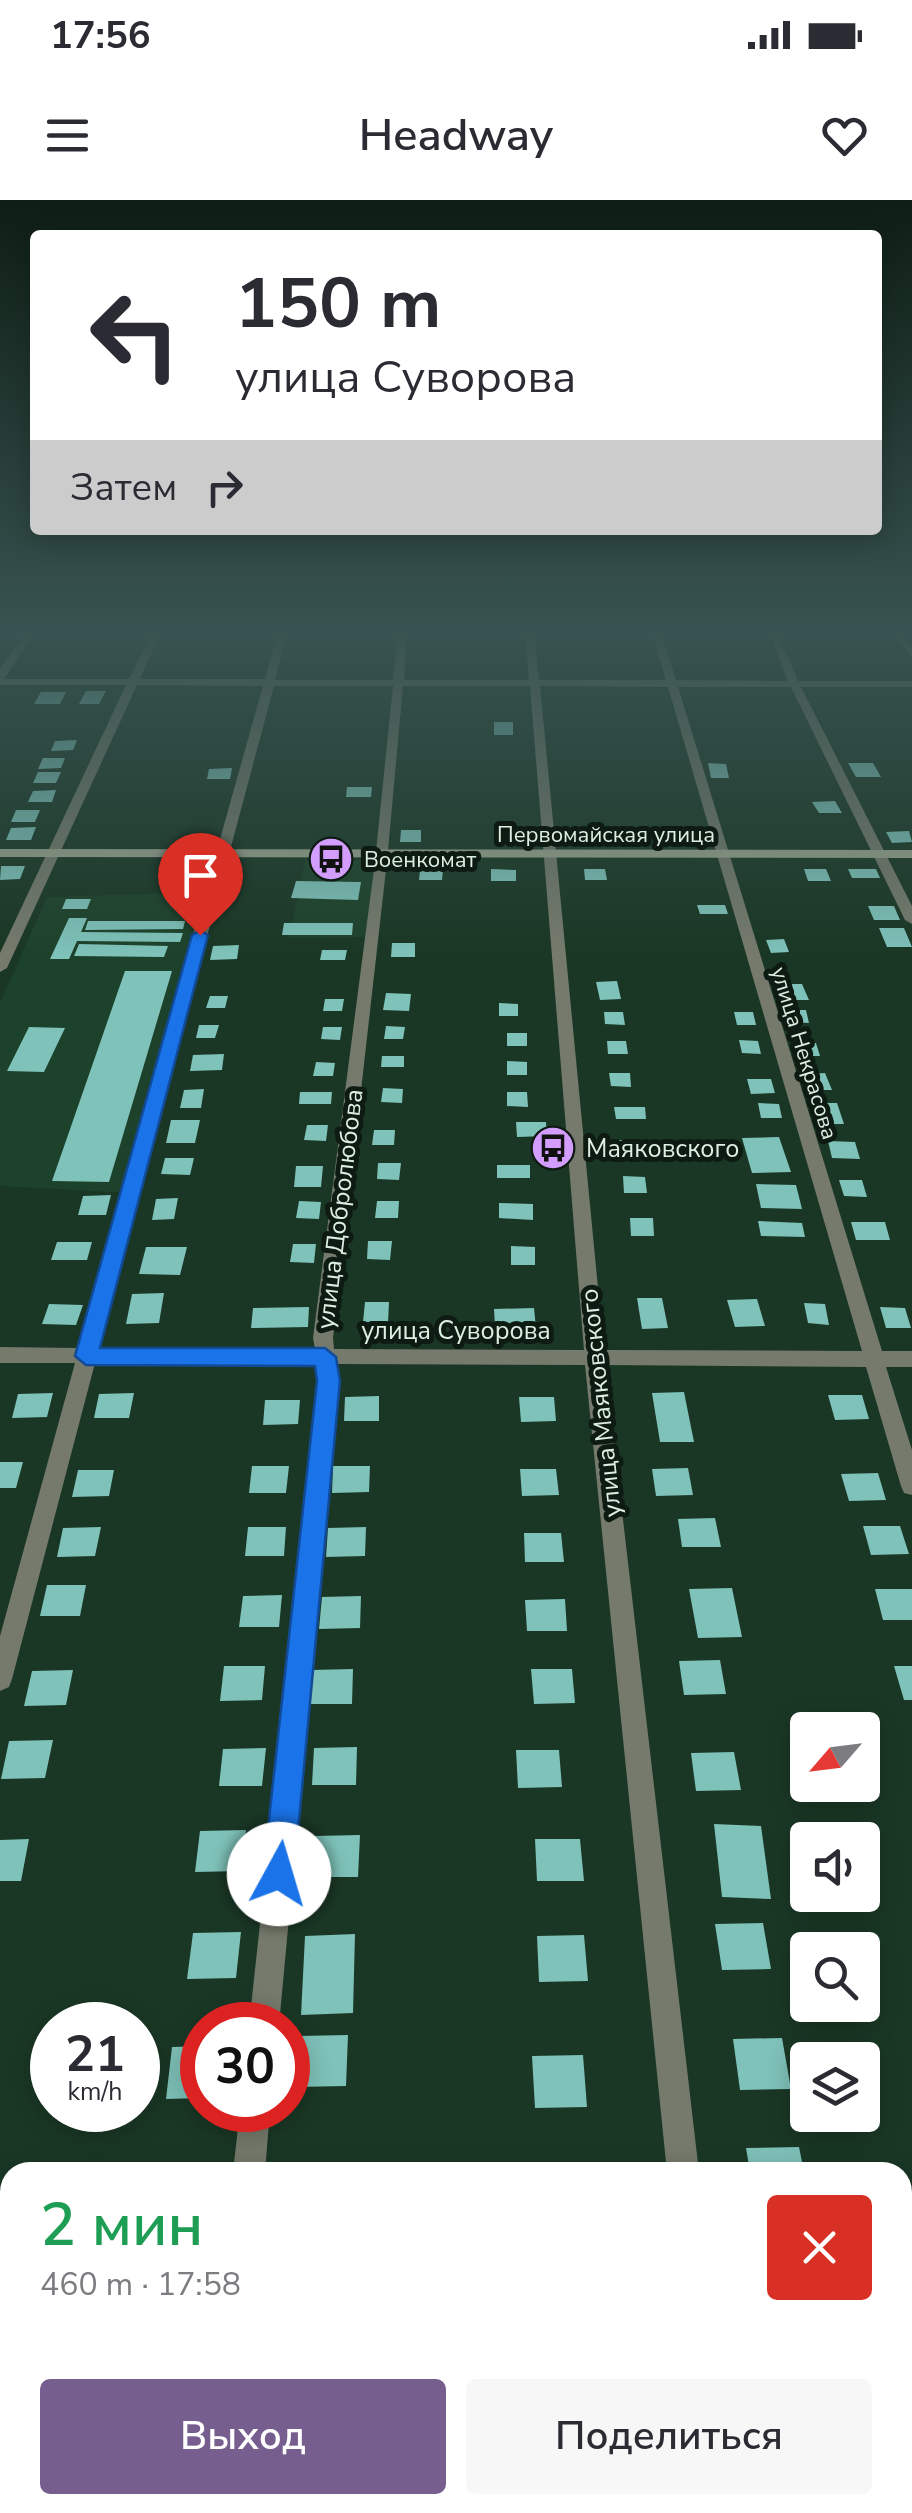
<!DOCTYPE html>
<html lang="ru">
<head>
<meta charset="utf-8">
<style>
	:root { --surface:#fff; --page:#f7f7f7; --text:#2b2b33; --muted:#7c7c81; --accent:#765e8e }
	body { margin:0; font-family:"Nunito Sans",sans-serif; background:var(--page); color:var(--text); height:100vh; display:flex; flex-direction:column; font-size:38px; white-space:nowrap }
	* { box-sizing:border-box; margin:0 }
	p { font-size:32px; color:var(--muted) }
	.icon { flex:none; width:55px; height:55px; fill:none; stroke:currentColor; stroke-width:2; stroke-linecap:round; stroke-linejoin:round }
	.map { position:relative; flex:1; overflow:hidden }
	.sheet { position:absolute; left:0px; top:1962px; width:912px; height:352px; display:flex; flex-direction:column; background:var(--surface); border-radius:30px 30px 0 0; box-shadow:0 5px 25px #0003 }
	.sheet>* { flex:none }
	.hud { position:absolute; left:30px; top:30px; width:852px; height:305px; border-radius:10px; box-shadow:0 5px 25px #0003; background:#fff; color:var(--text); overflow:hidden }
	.needle { width:65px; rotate:242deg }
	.buttons { position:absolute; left:790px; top:1512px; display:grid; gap:20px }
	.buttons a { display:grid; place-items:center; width:90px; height:90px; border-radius:10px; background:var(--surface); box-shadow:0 5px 25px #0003; font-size:50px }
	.speed { position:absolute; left:30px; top:1802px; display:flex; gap:20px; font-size:50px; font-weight:700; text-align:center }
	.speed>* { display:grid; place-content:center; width:130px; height:130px; border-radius:50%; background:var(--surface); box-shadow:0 5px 25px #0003; line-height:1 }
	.speed small { font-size:25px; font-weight:400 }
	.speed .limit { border:15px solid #d22; background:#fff; color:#111 }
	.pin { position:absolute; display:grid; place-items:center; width:85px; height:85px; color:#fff; margin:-102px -42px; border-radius:50% 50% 50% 0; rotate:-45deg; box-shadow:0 0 10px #0007 }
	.pin .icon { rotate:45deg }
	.me { position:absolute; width:110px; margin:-55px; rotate:6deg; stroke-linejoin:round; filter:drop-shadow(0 0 8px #0008) }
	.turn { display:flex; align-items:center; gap:35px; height:210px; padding:0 40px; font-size:45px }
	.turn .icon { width:130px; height:130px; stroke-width:2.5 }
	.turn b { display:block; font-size:70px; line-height:85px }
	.then { display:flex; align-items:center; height:95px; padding:0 40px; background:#0003; gap:20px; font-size:38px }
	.round { display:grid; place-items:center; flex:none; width:105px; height:105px; border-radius:10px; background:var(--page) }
	.head { display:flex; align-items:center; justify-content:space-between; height:170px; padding:0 40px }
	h1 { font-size:60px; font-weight:600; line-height:75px; color:#1e9e55 }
	.action { display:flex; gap:20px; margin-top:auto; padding:20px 40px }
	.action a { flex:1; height:115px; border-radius:10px; background:var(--accent); color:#fff; font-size:40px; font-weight:600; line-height:115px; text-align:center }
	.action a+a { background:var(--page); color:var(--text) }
	.status { display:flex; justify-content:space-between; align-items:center; height:70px; padding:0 50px; background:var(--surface); direction:ltr }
	.status svg { height:28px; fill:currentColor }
	header { display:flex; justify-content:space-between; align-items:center; height:130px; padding:0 40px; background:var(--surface); font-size:45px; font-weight:600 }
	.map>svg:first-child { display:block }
	.built { fill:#1d422b }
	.building { fill:#7ec2b9 }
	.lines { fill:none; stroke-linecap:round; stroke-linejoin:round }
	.street { fill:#757a6c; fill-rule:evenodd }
	.secondary { fill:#9ca48e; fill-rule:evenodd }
	.route { fill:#1a73e8; stroke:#114b97; stroke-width:2.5 }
	.labels { text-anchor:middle; stroke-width:10; stroke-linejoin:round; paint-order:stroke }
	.far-street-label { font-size:22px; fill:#ddeee2; stroke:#0e1b13 }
	.far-poi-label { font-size:22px; fill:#ddeee2; stroke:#0e1b13; text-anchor:start }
	.poi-label { font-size:25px; fill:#ddeee2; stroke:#0e1b13; text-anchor:start }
	.street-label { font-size:25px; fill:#ddeee2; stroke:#0e1b13 }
</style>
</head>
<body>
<div class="status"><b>17:56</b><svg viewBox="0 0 49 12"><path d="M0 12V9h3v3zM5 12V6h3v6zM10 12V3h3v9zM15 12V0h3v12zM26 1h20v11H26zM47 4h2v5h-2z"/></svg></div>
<header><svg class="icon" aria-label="menu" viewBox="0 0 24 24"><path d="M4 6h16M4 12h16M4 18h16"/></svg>Headway<svg class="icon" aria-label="heart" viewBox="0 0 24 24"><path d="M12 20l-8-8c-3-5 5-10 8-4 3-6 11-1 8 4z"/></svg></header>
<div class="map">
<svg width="912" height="2313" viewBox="0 0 912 2313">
	<rect width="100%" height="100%" fill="#1a3725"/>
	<!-- built -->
	<path class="built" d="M374 660 366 737 289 738 305 661Z
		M210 692 131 993 0 986V803L47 697Z"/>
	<!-- building -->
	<path class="building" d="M86 491H106L99 504H79Z
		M41 492H66L60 504H34Z
		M494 522H513V535H494Z
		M77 540 73 550 51 551 55 541Z
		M43 558H65L61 568 38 569Z
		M708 563 726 564 729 578H711Z
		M848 563H873L881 577H856Z
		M232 568 230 579H207L209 569Z
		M38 572H61L56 583H33Z
		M347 587H372L371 597H346Z
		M56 590 52 602H28L33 591Z
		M835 601 842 613H819L812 602Z
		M16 610H40L35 622H11Z
		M36 627 31 640H6L11 628Z
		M401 630H421V642H400Z
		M909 631 912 642 892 643 886 632Z
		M1 666H25L20 679 0 680Z
		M165 669H196L191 684 160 683Z
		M491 669 516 670V681H491Z
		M584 669H605L607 680H585Z
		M804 669H826L831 681H808Z
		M848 669H876L880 678H852Z
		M420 670H443L442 680H419Z
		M296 681 361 682 358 700 291 698Z
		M66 699H91L87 709H62Z
		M697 705H725L728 714H700Z
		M868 706H894L900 720H874Z
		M69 718H87L81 732 183 733 180 742 77 741 69 759H50Z
		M88 721H185L183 729 85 730Z
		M284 723H353L352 735H282Z
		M879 728H904L912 747H887Z
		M784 739 789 752 771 753 766 740Z
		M392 743H415V757H391Z
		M79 744 168 746 164 757 74 756Z
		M239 745 237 759 210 760 213 746Z
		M322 750H347L345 760H320Z
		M125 771H172L109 982 52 981Z
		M617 781 621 799 600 800 596 782Z
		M779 784H802L809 800H785Z
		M386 793 411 794 409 811 383 810Z
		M210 796H228L225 808H206Z
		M325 799H344L342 811H323Z
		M499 803 518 804V816H499Z
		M786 810H806L809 823 790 822Z
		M604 812H623L625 825 605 824Z
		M734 812H753L756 825H737Z
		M199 825H219L215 838H196Z
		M386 826 405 827 403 839H384Z
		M29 827 65 828 44 872 7 871Z
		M323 827H342L340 840 321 839Z
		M507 833H527V846H507Z
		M739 840 758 841 761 854 742 853Z
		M607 841H626L628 854H608Z
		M796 842 816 843 820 856H800Z
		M224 854 222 870 190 871 193 855Z
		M382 856H404V867H381Z
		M507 861 527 862V875H507Z
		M316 862 335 863 333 876H313Z
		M609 873H630L631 887 611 886Z
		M825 873 832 890H814L808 874Z
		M747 879H771L775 893 751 894Z
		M383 888 403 889 402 903 381 902Z
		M204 889 201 908H180L184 890Z
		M300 892H332L331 904H299Z
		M507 892H527L528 907 507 906Z
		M758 903 779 904 782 918H761Z
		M815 903H837L844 924H821Z
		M614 907H645L646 919H616Z
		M171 920H200L195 943H166Z
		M516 922H546L547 936 517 937Z
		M307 925H328L326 941 304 940Z
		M374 930H395L394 945H372Z
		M779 937 791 972 752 973 742 938Z
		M618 940H654L658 959 621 960Z
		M828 941 855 942 860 959 832 958Z
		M165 958H194L190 975 161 974Z
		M378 963H401L399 980 377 979Z
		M497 965H530V978H497Z
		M296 966H323L321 987H294Z
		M623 976 645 977 647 993H624Z
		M839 980H862L867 997 844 996Z
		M756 984 796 985 802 1009 761 1008Z
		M111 995 106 1015H78L83 996Z
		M178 998 174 1019 152 1020 156 999Z
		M299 1001 321 1002 319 1019 296 1018Z
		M377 1001H399L398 1018H375Z
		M499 1003 533 1004V1020L499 1018Z
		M630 1018H653L654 1036H631Z
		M758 1021 802 1023 805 1037 761 1036Z
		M851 1022H885L890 1040H856Z
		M368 1041H392L390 1060 367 1059Z
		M57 1042H92L87 1060H51Z
		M293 1044H316L314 1063 290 1062Z
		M511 1046 535 1047V1065H511Z
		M146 1047H187L180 1075 139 1074Z
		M164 1093 159 1123 126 1124 132 1094Z
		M637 1098H662L668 1128 642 1129Z
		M757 1099 765 1126 735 1127 727 1100Z
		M365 1102H389L388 1123 363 1122Z
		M804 1103 825 1104 829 1125 808 1123Z
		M49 1104 83 1105 76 1125 42 1124Z
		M309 1107 308 1127 251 1128 253 1108Z
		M880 1107 905 1108 911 1128H886Z
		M534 1108 536 1128H495L494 1109Z
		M684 1192 694 1242H660L652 1193Z
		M53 1193 47 1217 12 1218 18 1194Z
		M134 1193 129 1218H94L99 1194Z
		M828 1195H862L869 1219 835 1220Z
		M379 1196V1221H344L345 1197Z
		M519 1197H554L556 1221 521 1222Z
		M265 1200H300L298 1224 263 1225Z
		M0 1262H23L16 1288H0Z
		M252 1266H289L286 1293H249Z
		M333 1266H370L369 1292 332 1293Z
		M688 1268 693 1295 656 1296 652 1269Z
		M520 1269H556L559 1295 522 1296Z
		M78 1270H114L109 1296 72 1297Z
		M878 1273 886 1300 849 1301 841 1274Z
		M715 1318 721 1347H682L678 1319Z
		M863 1326H900L909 1354 871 1355Z
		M101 1327 95 1356 57 1357 63 1328Z
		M248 1327H286L284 1356H245Z
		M366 1327 365 1356 326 1357 328 1328Z
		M524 1333H561L564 1362H525Z
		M47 1385H86L80 1416H40Z
		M732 1388 742 1437 698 1438 689 1389Z
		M875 1389H912V1420H883Z
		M282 1395 279 1427H239L243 1396Z
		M361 1396 360 1428 319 1429 322 1397Z
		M565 1399 567 1431H527L525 1400Z
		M720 1460 726 1494 684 1495 679 1461Z
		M224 1466H265L262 1500 220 1501Z
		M894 1466H912V1500H904Z
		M353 1469 352 1504H310L312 1470Z
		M531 1469H572L575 1503 534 1504Z
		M73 1470 66 1505 24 1506 32 1471Z
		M53 1540 45 1578 1 1579 9 1541Z
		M357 1547 356 1585H312L314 1548Z
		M266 1548 262 1586H219L223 1549Z
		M516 1550H559L562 1587 518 1588Z
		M734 1552 741 1590 696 1591 691 1553Z
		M714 1624 761 1626 771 1699 722 1697Z
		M246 1630 242 1671 195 1672 200 1631Z
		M360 1635 358 1677H312L315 1636Z
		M29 1639 21 1681H0V1640Z
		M535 1639H580L584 1681H537Z
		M763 1723 771 1769 722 1770 715 1724Z
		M241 1732 236 1778 187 1779 193 1733Z
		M355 1734 353 1813 301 1815 305 1736Z
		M584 1735 588 1781 539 1782 537 1736Z
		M348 1835 346 1886 295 1887 298 1836Z
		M782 1838 791 1889 740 1890 733 1839Z
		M202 1846V1898L166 1899 172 1847Z
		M583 1855 587 1907 535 1908 532 1856Z
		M799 1947 804 1972H750L746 1948Z
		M199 1963 198 1972H144L145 1964Z
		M288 1963H341V1972H288Z
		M601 1967 602 1972H548V1969Z
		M115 2305H176L175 2313H114Z
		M249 2305H310V2313H248Z
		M562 2305H615L616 2313H562Z
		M797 2305H858L859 2310 798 2311Z"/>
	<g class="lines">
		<!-- street -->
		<path class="street" d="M25 433H34L4 479H129L151 433H160L140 479H265L278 433H287L275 480H393L398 433H407L404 480H529L525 433H534L539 480H666L652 433H661L676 480 788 481 769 433H778L798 481H912V487H801L912 706V724L905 720 791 487H678L882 1151H912V1167H886L912 1250V1295L904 1293 901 1286 866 1167 605 1165 699 1972H667L585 1165 337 1164 339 1181 279 1825H249L319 1181 317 1164 95 1163 12 1479 9 1487 0 1491V1436L75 1163H0V1147L77 1148 263 486 137 485 7 768 0 772V753L126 485H0V469ZM274 486H393L375 661 313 1138 315 1149 97 1148ZM403 486H530L584 1150 334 1149 333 1138 387 661ZM540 486 668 487 862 1151 604 1150Z
			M893 433H901L912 448V458Z
			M240 1910H270L265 1972H233Z
			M197 2305H233L232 2313H196Z
			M702 2305H738L739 2313H703Z"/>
		<!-- secondary -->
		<path class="secondary" d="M0 649 912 650V658L0 657Z"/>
	</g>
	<!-- sky -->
	<linearGradient id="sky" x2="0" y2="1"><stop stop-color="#0e1e14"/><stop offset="0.57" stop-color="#385351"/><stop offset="1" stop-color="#385351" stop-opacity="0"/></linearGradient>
	<rect width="912" height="756" fill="url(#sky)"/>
	<!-- route -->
	<path class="route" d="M200 730 208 735 100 1148H325L336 1157 340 1181 294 1674 290 1685 279 1689 268 1685 263 1674 317 1181 315 1166 86 1165 75 1156 192 735Z"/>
	<!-- icons -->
	<defs>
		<g id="bus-disc" transform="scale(2.25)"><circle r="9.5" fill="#d29dfd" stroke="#0e1b13"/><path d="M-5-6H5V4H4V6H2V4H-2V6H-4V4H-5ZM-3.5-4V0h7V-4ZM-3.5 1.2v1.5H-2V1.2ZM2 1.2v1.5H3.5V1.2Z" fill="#111"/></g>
	</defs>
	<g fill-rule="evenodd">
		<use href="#bus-disc" x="331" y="659"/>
		<use href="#bus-disc" x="553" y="948"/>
	</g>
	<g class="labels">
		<!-- far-street labels -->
		<g class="far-street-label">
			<text x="606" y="642">Первомайская улица</text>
			<text transform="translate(805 853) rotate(73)" y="8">улица Некрасова</text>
		</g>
		<!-- far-poi labels -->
		<g class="far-poi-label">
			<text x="364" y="667">Военкомат</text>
		</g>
		<!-- poi labels -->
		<g class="poi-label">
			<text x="586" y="957">Маяковского</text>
		</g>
		<!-- street labels -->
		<g class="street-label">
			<text transform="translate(339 1009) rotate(-83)" y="9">улица Добролюбова</text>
			<text x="456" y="1139">улица Суворова</text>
			<text transform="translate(600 1203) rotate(-96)" y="9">улица Маяковского</text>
		</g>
	</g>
</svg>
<div class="buttons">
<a><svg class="needle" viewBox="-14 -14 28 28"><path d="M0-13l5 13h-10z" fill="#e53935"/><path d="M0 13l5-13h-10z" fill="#7c7c81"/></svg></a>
<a><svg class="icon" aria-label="sound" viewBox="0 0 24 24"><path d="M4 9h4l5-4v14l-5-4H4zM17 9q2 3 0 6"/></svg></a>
<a><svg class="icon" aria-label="search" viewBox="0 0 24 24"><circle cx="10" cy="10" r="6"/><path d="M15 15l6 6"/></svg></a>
<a><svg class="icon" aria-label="layers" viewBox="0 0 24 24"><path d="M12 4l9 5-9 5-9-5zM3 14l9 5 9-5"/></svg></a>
</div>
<div class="speed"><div>21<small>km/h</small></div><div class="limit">30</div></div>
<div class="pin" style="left:200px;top:735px;background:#d93025"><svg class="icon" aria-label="arrive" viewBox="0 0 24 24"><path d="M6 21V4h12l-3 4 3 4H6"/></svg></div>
<svg class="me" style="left:279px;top:1674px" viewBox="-20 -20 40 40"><circle r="19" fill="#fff"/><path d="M0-13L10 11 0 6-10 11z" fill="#1a73e8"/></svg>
<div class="hud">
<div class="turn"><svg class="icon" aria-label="left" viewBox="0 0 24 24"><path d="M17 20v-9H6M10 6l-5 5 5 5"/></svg><div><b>150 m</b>улица Суворова</div></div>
<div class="then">Затем<svg class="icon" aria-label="right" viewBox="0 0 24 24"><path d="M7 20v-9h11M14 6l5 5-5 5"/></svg></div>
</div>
<section class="sheet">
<div class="head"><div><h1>2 мин</h1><p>460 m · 17:58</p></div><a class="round" style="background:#d93025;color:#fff"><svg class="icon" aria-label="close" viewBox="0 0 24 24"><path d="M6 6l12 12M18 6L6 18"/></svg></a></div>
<div class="action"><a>Выход</a><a>Поделиться</a></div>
</section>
</div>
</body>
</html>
